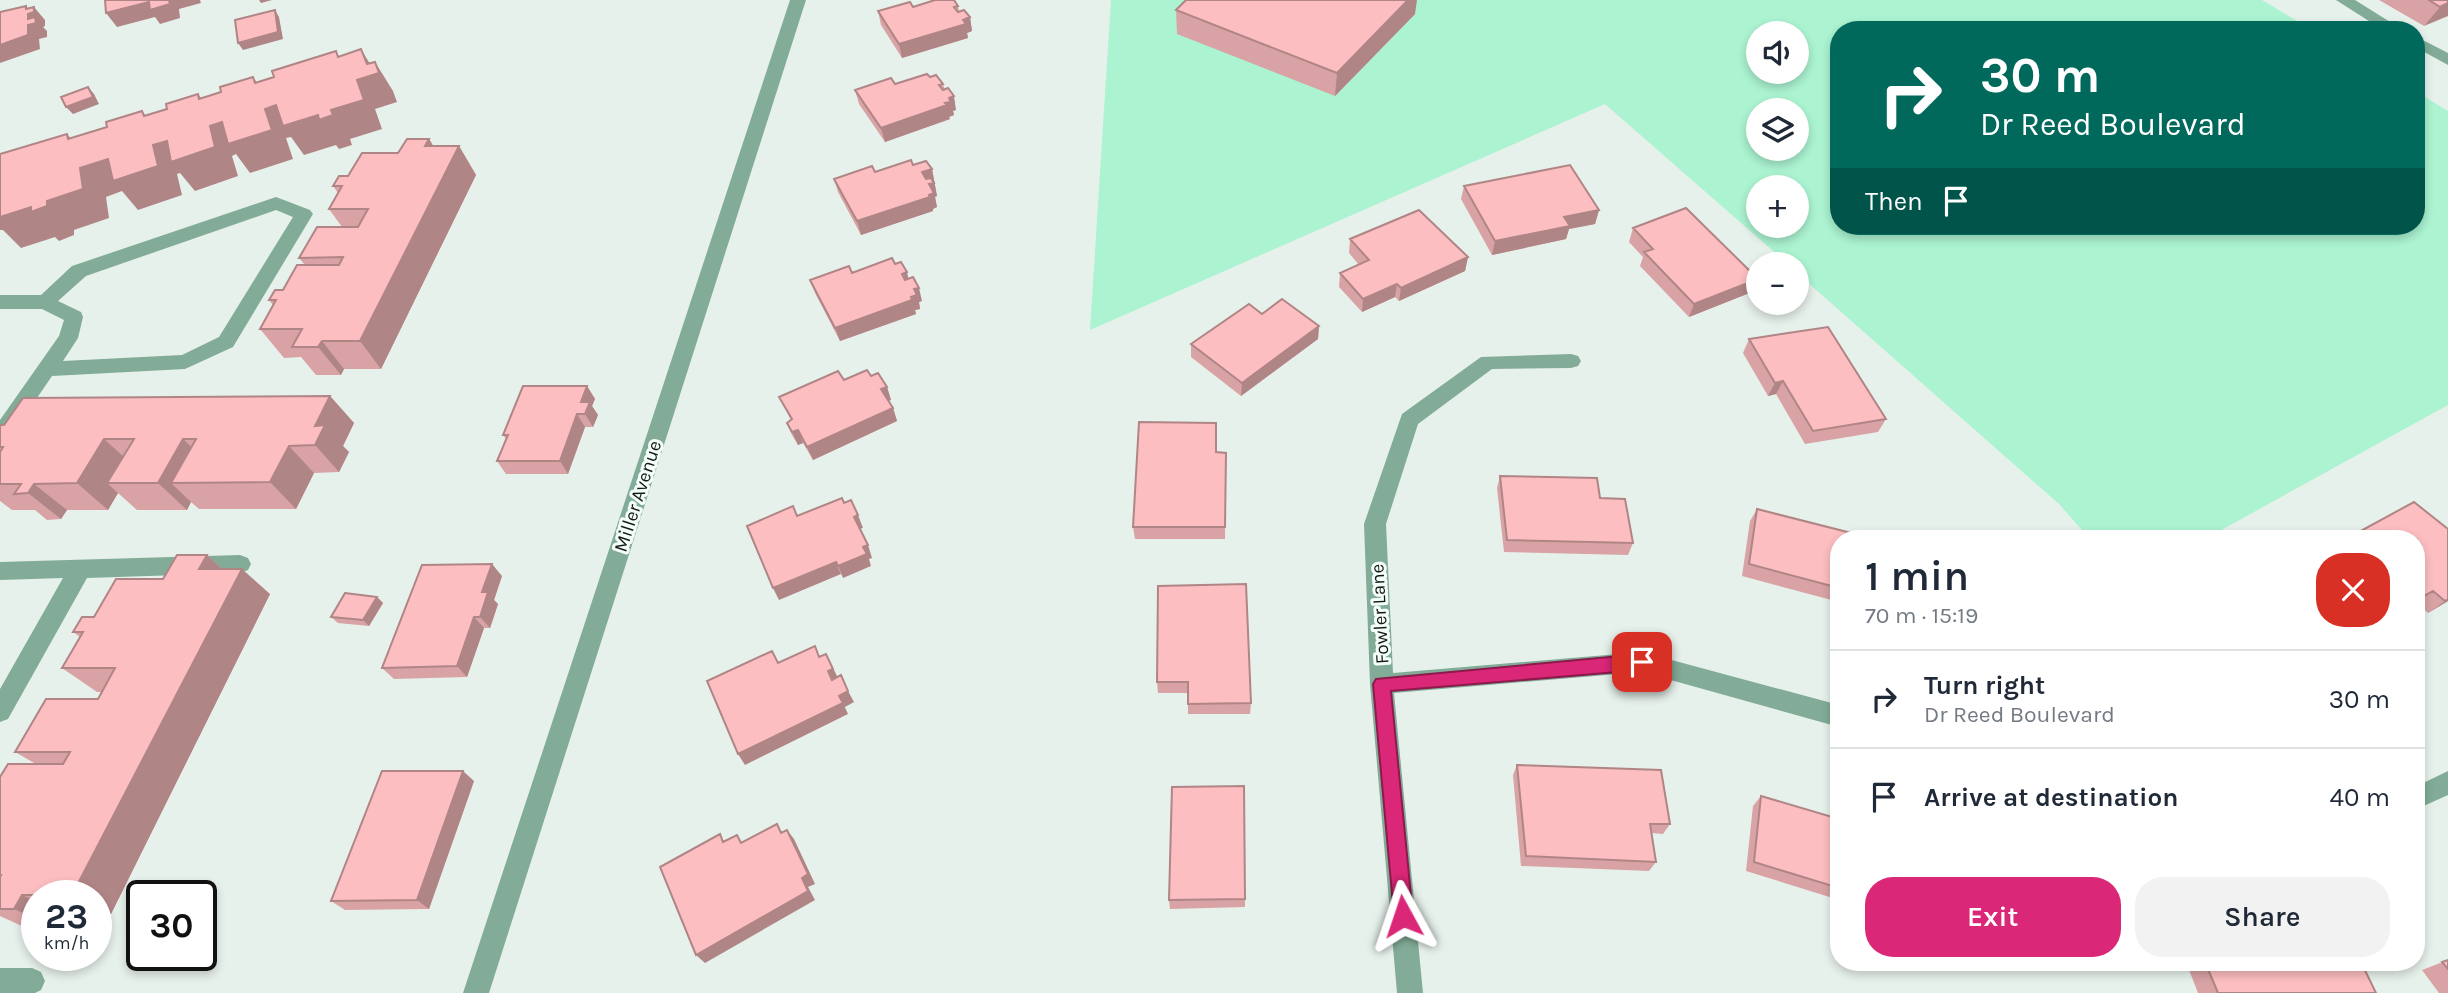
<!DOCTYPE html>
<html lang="en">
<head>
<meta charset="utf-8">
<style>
	:root { --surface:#fff; --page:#f2f2f3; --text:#1f2937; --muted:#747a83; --line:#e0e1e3; --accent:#db2777 }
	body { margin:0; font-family:Karla,sans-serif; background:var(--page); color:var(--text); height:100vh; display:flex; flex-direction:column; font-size:26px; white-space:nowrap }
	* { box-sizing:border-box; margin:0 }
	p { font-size:23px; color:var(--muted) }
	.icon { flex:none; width:38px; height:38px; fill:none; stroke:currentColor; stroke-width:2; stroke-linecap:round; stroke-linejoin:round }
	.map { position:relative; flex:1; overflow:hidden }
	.drawer { position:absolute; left:1830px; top:530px; width:595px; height:441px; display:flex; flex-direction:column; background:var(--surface); border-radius:28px; box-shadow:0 4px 10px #0003 }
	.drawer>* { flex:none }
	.banner { position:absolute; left:1830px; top:21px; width:595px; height:214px; border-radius:28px; box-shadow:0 4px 10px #0003; background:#00695c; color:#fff; overflow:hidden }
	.controls { position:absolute; left:1746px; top:21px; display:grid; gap:14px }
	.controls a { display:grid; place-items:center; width:63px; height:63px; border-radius:50%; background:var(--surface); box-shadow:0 4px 10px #0003; font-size:35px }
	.speed { position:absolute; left:21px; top:880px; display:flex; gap:14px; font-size:35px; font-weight:700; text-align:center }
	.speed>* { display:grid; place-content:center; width:91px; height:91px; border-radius:50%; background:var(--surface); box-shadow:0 4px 10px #0003; line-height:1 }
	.speed small { font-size:18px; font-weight:400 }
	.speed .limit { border:4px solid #111; border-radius:10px; background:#fff; color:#111 }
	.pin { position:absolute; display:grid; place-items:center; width:60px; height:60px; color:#fff; margin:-30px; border-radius:14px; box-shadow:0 4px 10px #0006 }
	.me { position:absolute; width:77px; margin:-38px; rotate:355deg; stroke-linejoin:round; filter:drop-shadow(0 0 5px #0008) }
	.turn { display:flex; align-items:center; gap:24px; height:147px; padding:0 35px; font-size:32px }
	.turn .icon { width:91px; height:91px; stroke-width:2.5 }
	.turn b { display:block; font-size:49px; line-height:60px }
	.then { display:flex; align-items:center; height:66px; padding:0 35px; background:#0003; gap:14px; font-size:26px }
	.round { display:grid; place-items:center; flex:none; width:74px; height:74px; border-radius:28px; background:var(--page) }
	.summary { display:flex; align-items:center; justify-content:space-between; height:119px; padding:0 35px }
	h1 { font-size:42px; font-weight:600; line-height:52px }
	.button { display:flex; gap:14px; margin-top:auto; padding:14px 35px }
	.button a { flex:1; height:80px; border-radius:28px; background:var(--accent); color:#fff; font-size:28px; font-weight:600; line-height:80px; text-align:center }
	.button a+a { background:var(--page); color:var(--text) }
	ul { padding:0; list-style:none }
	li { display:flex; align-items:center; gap:21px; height:98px; padding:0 35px; border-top:2px solid var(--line) }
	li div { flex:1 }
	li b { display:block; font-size:26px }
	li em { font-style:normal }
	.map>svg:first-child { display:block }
	.green { fill:#abf3d1; fill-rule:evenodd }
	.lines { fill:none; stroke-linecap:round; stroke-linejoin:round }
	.minor { fill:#82ac97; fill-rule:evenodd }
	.wall { fill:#d9a3a5 }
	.shaded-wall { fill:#b08586 }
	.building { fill:#fcbec0; stroke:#b08586; stroke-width:2 }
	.route { fill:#db2777; stroke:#8e194d; stroke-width:2 }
	.labels { text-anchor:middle; stroke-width:6; stroke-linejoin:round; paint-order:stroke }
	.street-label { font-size:19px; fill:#141816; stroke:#f4fef9 }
</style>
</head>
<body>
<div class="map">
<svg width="2448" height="993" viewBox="0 0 2448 993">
	<rect width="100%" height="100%" fill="#e7f1eb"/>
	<!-- green -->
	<path class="green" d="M1111 0H2262L2312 30H1839V226H2417V92L2448 111V405L2205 539H2090L2059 504 1797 273V264H1788L1605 104 1090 330ZM1759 33H1797V72H1759ZM1759 110H1797V149H1759ZM1759 187H1797V226H1759Z"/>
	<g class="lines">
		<!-- minor -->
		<path class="minor" d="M790 0H806L489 993H463Z
			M2336 0H2355L2403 30H2383Z
			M2417 37 2448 53V65L2417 48Z
			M276 197 310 210 313 214 233 347 185 369 52 376 7 442 0 444V420L59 336 64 320 42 309H0V295H41L72 266ZM276 210 293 217 219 337 182 355 63 361 78 338 83 317 81 312 58 301 86 276Z
			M1571 354 1578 356 1581 361 1578 366 1571 368 1492 369 1418 424 1386 524 1393 673 1642 652 1839 705V727L1642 672 1394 693 1423 993H1397L1370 684 1364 524 1402 414 1481 357Z
			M240 555 248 558 251 564 248 570 240 573 87 578 8 719 0 722V689L63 578 0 580V562Z
			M2448 771V795L2417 809V786Z
			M0 968H32L41 972 45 981 41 990 35 993H0Z"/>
	</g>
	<!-- wall -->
	<path class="wall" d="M2379 0H2448L2424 26Z
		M958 6 959 11 970 17 972 31 967 33 968 38 902 58 881 25 878 11 913 7Z
		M1176 10 1415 14 1335 96 1177 34Z
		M930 77 943 84 945 90 956 110 953 111 954 115 949 117 950 119 885 142 859 104 855 90 895 84Z
		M429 139 433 146H459L476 175 381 369H344L341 375H316L301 357 284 358 260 329 273 305 269 300 283 290 305 265 299 258 342 227 329 209 338 193 333 186 348 176Z
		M913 165 932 169 937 196 935 197 937 207 933 209V211L861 235 838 192 834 179Z
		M1464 186 1599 210 1595 224 1569 229 1566 239 1492 255 1461 199Z
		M1633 228 1752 292 1689 317 1640 266 1643 257 1629 242Z
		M1350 239 1468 257 1465 271 1399 301 1395 297 1362 312 1339 287 1340 273 1359 265 1349 253Z
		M895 264 908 279 922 301 919 302 920 309 915 310 916 314 840 341 815 293 810 280Z
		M1262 314 1319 326 1318 339 1241 396 1191 357V344Z
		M1749 339 1886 419 1878 432 1805 444 1776 394 1768 396 1743 353Z
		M871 376 887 387 891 400 888 401 893 408 897 421 813 460 803 443 798 445 792 435 787 423 791 420 779 397 844 380Z
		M587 386 595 399 592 406 598 415 593 427H585L568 474H506L497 461 506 439 503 435Z
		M330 396 354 423 343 446 349 452 339 472 314 473 296 509H199L191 502 187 510H137L118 493 108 510H67L61 519 47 520 35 510H12L0 501V425Z
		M1226 453 1225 539H1135L1133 527Z
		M1500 476 1600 498 1633 543 1628 555 1504 552 1497 488Z
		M1757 509 1839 539V602L1742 576 1750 521Z
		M2417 539 2448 601 2428 613 2417 603Z
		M207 555 222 569 270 594 111 914H96V896H37V927H24L0 916V777L36 764 15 752 98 699 102 692H97L62 668 80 637 73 632 94 617Z
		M502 576 494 600 498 604 490 628H484L467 677 394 679 382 668Z
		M1158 586 1251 703 1250 714H1188V693H1158L1157 682Z
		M377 597 383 603 369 626 338 623 331 617Z
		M1517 765 1670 824 1663 834 1652 833 1656 862 1649 871 1521 866 1513 775Z
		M474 781 429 909 345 910 331 901Z
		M1761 796 1839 819V900L1746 871 1753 806Z
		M1245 899V907L1170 909 1169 900Z
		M2448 960V993H2439L2422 970Z
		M2059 962H2101V963L2087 971Z
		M2186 962H2361L2376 993H2198Z"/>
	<!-- shaded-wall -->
	<path class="shaded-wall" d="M169 0H200L201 3 179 9 180 18 160 24 155 17 117 27 106 13 149 2Z
		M259 0H272L261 3Z
		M1408 0H1417L1415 14 1335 96 1337 73Z
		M2448 3V16L2424 26 2440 7Z
		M26 6 32 13 34 7 45 20V26L43 27 47 31V37L39 39 40 49 0 63V45L26 9Z
		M275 10 279 17 283 39 243 50 238 43Z
		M970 17 972 31 967 33 968 38 902 58 899 44Z
		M361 49 376 74 375 62 393 91 397 102 375 109 382 129 350 139 352 145 339 149 336 145 304 155 291 137 286 138 293 159 250 173 236 154 232 156 238 176 195 191 180 173 177 174 182 195 138 210 122 191 106 197 109 218 74 230V235L59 241 55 237 21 248 3 230H0V206L47 201 68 139 67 134 92 164 144 116 142 111 166 141 199 99 198 94 220 123 255 83 253 77 274 106 276 105 331 110 357 80 367 64Z
		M88 87 94 94 99 104 73 114 66 107Z
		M954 96 956 110 953 111 954 115 949 117 950 119 885 142 881 128 945 103 949 98Z
		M429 139 447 168 425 146Z
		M459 146 476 175 381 369 360 341Z
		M932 169 937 196 935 197 937 207 933 209V211L861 235 857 221 922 172Z
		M1599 210 1595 224 1569 229 1566 239 1492 255 1495 241 1564 217Z
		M1468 257 1465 271 1399 301 1401 288Z
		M907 272 910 286 906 287 902 274Z
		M1758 279 1752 292 1689 317 1694 304Z
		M1397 284 1395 297 1362 312 1363 299Z
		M919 288 922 301 919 302 920 309 915 310 916 314 840 341 835 328 911 297 914 289Z
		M1319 326 1318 339 1241 396 1242 383Z
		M322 341 344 369 341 375 318 347Z
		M1783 381 1776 394 1768 396 1775 383Z
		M587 386 595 399 592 406 598 415 593 427 585 414 581 402Z
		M887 387 891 400 885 402 881 389Z
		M330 396 354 423 343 446 349 452 339 472 315 445V426Z
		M893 408 897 421 813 460 807 447Z
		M577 414 585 427 568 474 560 461Z
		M798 430 803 443 798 445 792 432Z
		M104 439 134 466 107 483 118 493 108 510 77 483Z
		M183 439 211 466 171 483 191 502 187 510 158 483Z
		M289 446 314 473 296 509 270 482Z
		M34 484 67 510 61 519 28 493Z
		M858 515 863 528 859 529 854 517Z
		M868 545 872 558 869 559 871 566 843 578 838 566 863 547Z
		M207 555 235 581 199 569Z
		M836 562 841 574 779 600 773 588Z
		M492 564 502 576 494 600 498 604 490 628 480 617 482 592Z
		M242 569 270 594 111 914 96 907V896L72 895Z
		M377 597 383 603 369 626 363 620Z
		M2448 599V601L2428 613Z
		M474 617 484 628 467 677 457 666Z
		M826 654 839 680 834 682 828 671Z
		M848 691 854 702 845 707 839 696Z
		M843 703 848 714 745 765 738 754Z
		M463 771 474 781 429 909 417 900Z
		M787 830 794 839 815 884 808 887 815 900 705 963 696 955Z
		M22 895 37 902V919L14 909Z"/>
	<!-- building -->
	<path class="building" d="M105 0H169L170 4 150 10 149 2 106 13Z
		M935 0H954L958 6 954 7 958 12 964 10 970 17 963 20 966 24 899 44 878 11 910 2 913 7Z
		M1186 0H1408L1337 73 1176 10Z
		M2429 0H2448V3L2440 7Z
		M26 6V9L34 7V12L28 14V19L35 17 36 23 28 25V35L0 45V12Z
		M275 10 278 32 238 43 235 20Z
		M361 49 367 64 375 62 379 73 357 80 364 100 331 110 333 115 319 120 318 115 283 126 276 105 265 109 272 130 228 144 222 122 210 126 215 147 171 162 167 141 153 145 158 166 113 181 108 159 80 168 83 189 47 201V206L31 212V207L0 217V154L67 134 68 139 107 127 106 122 142 111 144 116 167 109 166 104 198 94 199 99 221 92 220 87 253 77 255 83 274 77 272 71 336 51 338 57Z
		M927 74 930 77 936 75 943 84 939 85 943 90 948 88 954 96 949 98 951 102 945 103 947 105 881 128 855 90 891 78 895 84Z
		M88 87 93 97 66 107 61 97Z
		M407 139H429L425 146H459L360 341H322L318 347H292L302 329H260L276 300H269L275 290H283L297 265H339L343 257 299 258 317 227H358L368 209H329L342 186H333L339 176H348L362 153H398Z
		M911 160 913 165 926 161 932 169 922 172 926 179 931 178 934 183 929 184 934 193 929 195 930 197 857 221 834 179 872 166 875 172Z
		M1570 165 1599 210 1564 217 1570 226 1495 241 1464 186Z
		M1686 208 1758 279 1694 304 1644 252 1653 249 1633 228Z
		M1419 210 1468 257 1401 288 1397 284 1363 299 1340 273 1369 260 1350 239Z
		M892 258 895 264 901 262 907 272 902 274 905 280 913 277 919 288 914 289 917 295 911 297 912 300 835 328 810 280 849 266 852 273Z
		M1282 299 1319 326 1242 383 1191 344 1249 304 1262 314Z
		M1828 327 1886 419 1813 431 1783 381 1775 383 1749 339Z
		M867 370 871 376 878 373 887 387 881 389 893 408 807 447 798 430 792 432 787 423 792 419 779 397 838 371 844 380Z
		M523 386H587L581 402H590L585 414H577L560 461H497L508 435H503Z
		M330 396 315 426 325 425 315 445 289 446 270 482 171 483 196 439H183L158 483H107L134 439H104L77 483 34 484 28 493 14 494 21 484H0V452L3 447H0V425H4L23 398Z
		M1139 422 1216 423V452L1226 453 1225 527H1133Z
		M1500 476 1597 478 1600 498 1625 499 1633 543 1507 540Z
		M842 498 844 503 851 500 858 515 854 517 868 545 863 547 867 554 838 566 836 562 773 588 747 526 793 506 797 516Z
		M2414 502 2448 529V599L2445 601 2433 591 2417 600V539H2346Z
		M1757 509 1867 537 1866 539H1839V588L1749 564Z
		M1948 536 1960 539H1948Z
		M177 555H207L199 569H242L72 895H22L14 909H0V877L1 875H0V777L8 764H63L70 752H15L46 699H98L115 668H62L83 632H73L82 617H94L116 579H163Z
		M492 564 482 592H488L480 617H474L457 666 382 668 422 565Z
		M1246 584 1251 703 1188 704V682H1157L1158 586Z
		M345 593 377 597 363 620 331 617Z
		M815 646 819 657 826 654 833 669 828 671 832 680 841 675 848 691 839 696 843 703 738 754 707 681 772 651 778 663Z
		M1517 765 1661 770 1670 824H1650L1656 862 1526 856Z
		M382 771H463L417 900 331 901Z
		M1244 786 1245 899 1169 900 1172 787Z
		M1761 796 1839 819V888L1754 862Z
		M777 824 781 833 787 830 808 874 802 878 808 891 696 955 660 867 720 834 723 842 737 835 741 843Z
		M2448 960V969L2442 962Z
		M2205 962H2361L2376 993H2218Z"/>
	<!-- route -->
	<path class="route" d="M1642 654 1648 656 1651 662 1648 667 1642 670 1391 691 1413 916 1410 923 1403 926 1396 923 1394 916 1373 684 1376 679Z"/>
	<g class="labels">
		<!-- street labels -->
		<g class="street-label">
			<text transform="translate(637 496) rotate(-72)" y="7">Miller Avenue</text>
			<text transform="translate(1379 614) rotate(-93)" y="7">Fowler Lane</text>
		</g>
	</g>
</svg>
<div class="controls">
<a><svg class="icon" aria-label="sound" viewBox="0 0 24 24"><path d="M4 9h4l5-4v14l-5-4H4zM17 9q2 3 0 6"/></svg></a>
<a><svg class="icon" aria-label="layers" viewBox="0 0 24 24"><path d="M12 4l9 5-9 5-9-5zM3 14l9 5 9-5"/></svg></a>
<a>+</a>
<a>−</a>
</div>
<div class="speed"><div>23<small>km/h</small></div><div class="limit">30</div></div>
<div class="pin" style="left:1642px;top:662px;background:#d93025"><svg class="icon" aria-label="arrive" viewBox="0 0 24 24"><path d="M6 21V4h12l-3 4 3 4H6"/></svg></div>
<svg class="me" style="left:1403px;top:916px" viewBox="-20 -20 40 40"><path d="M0-17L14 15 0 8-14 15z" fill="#db2777" stroke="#fff" stroke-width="4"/></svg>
<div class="banner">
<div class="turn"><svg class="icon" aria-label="right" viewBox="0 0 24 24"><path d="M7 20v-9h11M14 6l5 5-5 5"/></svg><div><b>30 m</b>Dr Reed Boulevard</div></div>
<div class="then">Then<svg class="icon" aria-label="arrive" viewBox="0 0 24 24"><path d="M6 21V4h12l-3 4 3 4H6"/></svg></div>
</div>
<section class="drawer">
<div class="summary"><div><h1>1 min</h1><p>70 m · 15:19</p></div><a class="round" style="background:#d93025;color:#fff"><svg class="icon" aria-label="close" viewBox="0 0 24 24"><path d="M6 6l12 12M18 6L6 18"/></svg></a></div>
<ul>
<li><svg class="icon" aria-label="right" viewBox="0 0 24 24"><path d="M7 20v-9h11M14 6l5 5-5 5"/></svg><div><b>Turn right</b><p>Dr Reed Boulevard</p></div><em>30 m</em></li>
<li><svg class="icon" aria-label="arrive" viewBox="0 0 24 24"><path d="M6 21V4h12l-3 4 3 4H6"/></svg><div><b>Arrive at destination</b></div><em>40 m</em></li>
</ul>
<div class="button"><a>Exit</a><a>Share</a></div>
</section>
</div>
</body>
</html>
